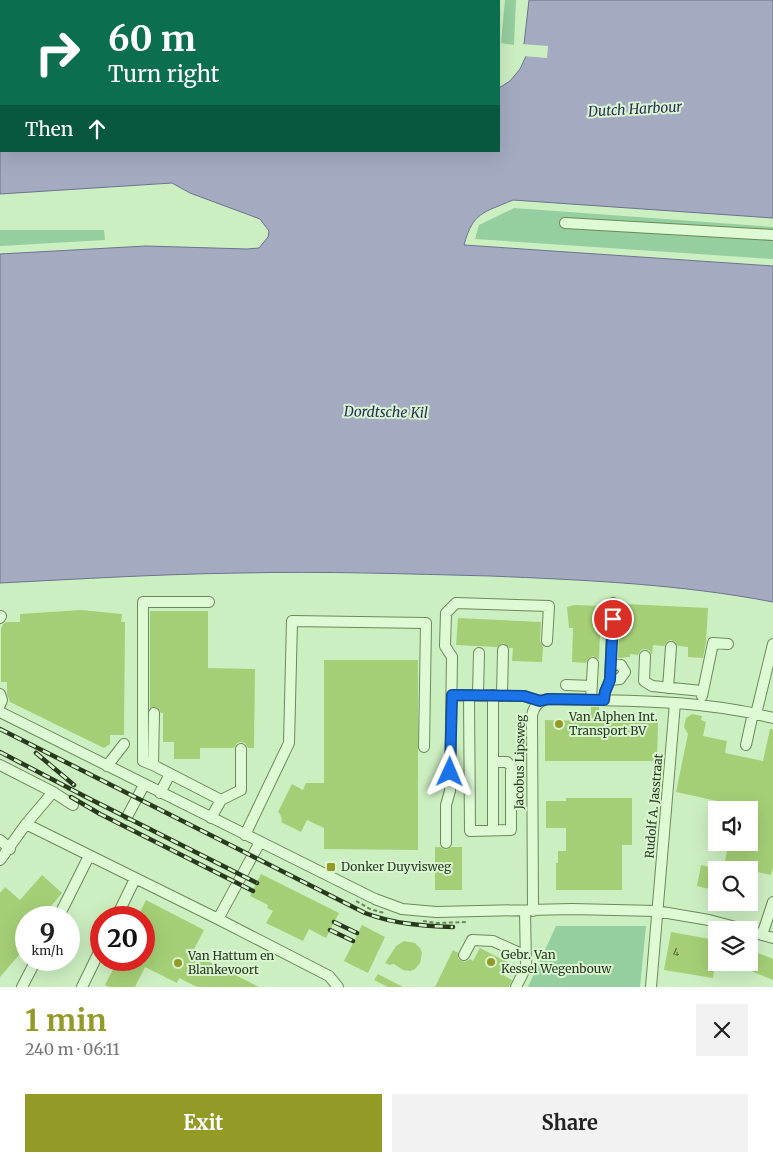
<!DOCTYPE html>
<html lang="en">
<head>
<meta charset="utf-8">
<style>
	:root { --surface:#fff; --page:#f2f2f2; --text:#222; --muted:#767676; --accent:#939a26 }
	body { margin:0; font-family:Merriweather,serif; background:var(--page); color:var(--text); height:100vh; display:flex; flex-direction:column; font-size:19px; white-space:nowrap }
	* { box-sizing:border-box; margin:0 }
	p { font-size:16px; color:var(--muted) }
	.icon { flex:none; width:28px; height:28px; fill:none; stroke:currentColor; stroke-width:2; stroke-linecap:round; stroke-linejoin:round }
	.map { position:relative; height:987px; overflow:hidden }
	.side { display:flex; flex-direction:column; background:var(--surface); flex:1 }
	.side>* { flex:none }
	.banner { position:absolute; left:0px; top:0px; width:500px; height:152px; box-shadow:0 5px 20px #0002; background:#0b6e4f; color:#fff; overflow:hidden }
	.tools { position:absolute; left:708px; top:801px; display:grid; gap:10px }
	.tools a { display:grid; place-items:center; width:50px; height:50px; border-radius:0px; background:var(--surface); box-shadow:0 5px 20px #0002; font-size:25px }
	.speed { position:absolute; left:15px; top:906px; display:flex; gap:10px; font-size:25px; font-weight:700; text-align:center }
	.speed>* { display:grid; place-content:center; width:65px; height:65px; border-radius:50%; background:var(--surface); box-shadow:0 5px 20px #0002; line-height:1 }
	.speed small { font-size:12px; font-weight:400 }
	.speed .limit { border:8px solid #d22; background:#fff; color:#111 }
	.pin { position:absolute; display:grid; place-items:center; width:42px; height:42px; color:#fff; margin:-21px; border:2px solid #fff; border-radius:50%; box-shadow:0 1px 5px #0007 }
	.me { position:absolute; width:55px; margin:-28px; rotate:1deg; stroke-linejoin:round; filter:drop-shadow(0 0 4px #0008) }
	.turn { display:flex; align-items:center; gap:18px; height:105px; padding:0 25px; font-size:22px }
	.turn .icon { width:65px; height:65px; stroke-width:2.5 }
	.turn b { display:block; font-size:35px; line-height:42px }
	.then { display:flex; align-items:center; height:48px; padding:0 25px; background:#0003; gap:10px; font-size:19px }
	.round { display:grid; place-items:center; flex:none; width:52px; height:52px; border-radius:0px; background:var(--page) }
	.head { display:flex; align-items:center; justify-content:space-between; height:85px; padding:0 25px }
	h1 { font-size:30px; font-weight:700; line-height:38px; color:var(--accent) }
	.cta { display:flex; gap:10px; margin-top:auto; padding:10px 25px }
	.cta a { flex:1; height:58px; border-radius:0px; background:var(--accent); color:#fff; font-size:20px; font-weight:700; line-height:58px; text-align:center }
	.cta a+a { background:var(--page); color:var(--text) }
	.map>svg:first-child { display:block }
	.green { fill:#95ce9f }
	.water { fill:#a4abc1; stroke:#6b7290 }
	.pier { fill:#ccefc1 }
	.building { fill:#a4cf76 }
	.lines { fill:none; stroke-linecap:round; stroke-linejoin:round }
	.minor-casing { stroke:#6c8958; stroke-width:12 }
	.path { stroke:#6c8958; stroke-width:2; stroke-dasharray:4 2.5; stroke-linecap:butt }
	.minor { stroke:#ddfad5; stroke-width:10 }
	.rail-casing { stroke:#29391d; stroke-width:4.5 }
	.rail { stroke:#d9f6d1; stroke-width:2.5; stroke-dasharray:8; stroke-linecap:butt }
	.route-casing { stroke:#114b97; stroke-width:12 }
	.route { stroke:#1a73e8; stroke-width:9 }
	.poi-dot { fill:#939a26; stroke:#d9f6d1; stroke-width:2 }
	.labels { text-anchor:middle; stroke-width:4; stroke-linejoin:round; paint-order:stroke }
	.number-label { font-size:10px; fill:#485e33 }
	.poi-label { font-size:12px; fill:#29391d; stroke:#d9f6d1; text-anchor:start }
	.street-label { font-size:12px; fill:#29391d; stroke:#d9f6d1 }
	.water-label { font-size:14px; font-style:italic; fill:#2c2c59; stroke:#d9f6d1 }
</style>
</head>
<body>
<div class="map">
<svg width="773" height="987" viewBox="0 0 773 987">
	<rect width="100%" height="100%" fill="#ccefc1"/>
	<!-- green -->
	<path class="green" d="M46 0H260V1H46Z
		M505 0H516L514 45 501 43Z
		M514 208 773 227V259L475 239 479 225Z
		M0 230H104L105 240 0 246Z
		M556 926H646L640 987H528Z"/>
	<!-- water -->
	<path class="water" d="M529 0H773V218L513 200C483 213 473 212 464 245L773 266V602C680 584 585 580 490 576 407 574 324 571 241 573 161 574 80 579 0 583V254L146 246 247 249 259 248 268 237 269 231 260 219 190 193 172 183 0 194V127L1 151H499V88L510 81 520 69 526 56 524 44Z"/>
	<!-- pier -->
	<path class="pier" d="M522 44 548 46 547 58 523 56Z"/>
	<!-- building -->
	<path class="building" d="M625 604 708 608 706 642 703 658 688 657V647L678 646 675 642 671 640 668 641 664 646 653 645 652 655 649 650 645 649 641 650 638 655 630 654V657L618 658 620 610H624Z
		M574 605 601 606 599 659 593 656 588 659 586 663 572 662 573 628H569L567 607Z
		M81 610 122 614 121 622H125L124 735H110V744L104 748 10 702 7 694V682H1V629L3 624 7 622H20V614Z
		M150 611H208V668L255 669 254 748H248L245 743 241 742 237 743 234 748H200V759H174V742H163V713H161L157 707 150 708Z
		M458 618 541 622 540 641 543 646 542 662 512 661 513 648H509L504 643 497 647 456 645Z
		M324 660H418V850L324 849V828L307 820 301 832 281 822 282 820 280 814 278 812 292 784 303 790 306 783H324Z
		M591 707H599V721H658L657 761H545V720L591 721Z
		M692 714 702 716 701 720 706 722 703 736 727 741 725 753 763 761 770 729H773V868L771 875 757 872 752 896H749V870H723L729 842H749V808L676 792 688 734 684 727 686 718Z
		M566 798H632V845H622V890H556V863H558V851H566V828H546V801H566Z
		M435 847H440L446 850 452 847H462V890H435Z
		M701 865 714 868 709 889 697 886Z
		M261 874 339 913 326 938 309 929 303 941 266 923 273 911 267 908 268 905 250 896Z
		M42 875 62 893 41 918H26V947L0 977V893L5 887 20 900Z
		M146 900 204 930 192 953 259 987H197L179 978 177 983 145 967 135 987H109L105 985 118 960H144V918H137Z
		M362 925 385 937 368 973 344 961Z
		M671 932 716 940V959L713 978 664 970Z
		M404 941 415 943 420 948 422 953 420 963 415 969 410 971 403 970 394 964 390 965 385 963 396 946Z
		M480 948 507 962 501 974 512 980 509 987H435L453 950 458 953V959L465 962 470 959 473 961Z
		M758 953 773 959V980L751 971Z
		M378 974 403 987H388L374 980Z"/>
	<g class="lines">
		<!-- minor casing -->
		<g class="minor-casing">
			<path id="minor" d="M490 1V0
				M565 223 773 235
				M0 618 1 616
				M645 656 644 681 652 686 702 691
				M610 680 620 679 625 672 621 665 611 664
				M566 685 592 686
				M668 688 671 647
				M0 694 2 700 0 705
				M452 695 524 696 540 701
				M469 695 470 831 511 830V766L507 762H493
				M478 695 479 653
				M493 695V830
				M502 696 503 650
				M702 696 713 643 728 644
				M591 700 593 663
				M604 700 605 692 610 680 613 603
				M0 712 375 899 402 909 436 912 572 909 656 911 709 920 747 930
				M154 713 153 765 221 800 241 790V749
				M756 714 773 644
				M746 745 753 713
				M0 765 53 792 73 805
				M153 765 143 761V602H209
				M107 766 124 744
				M160 793 170 774
				M128 815 144 785
				M211 818 221 800
				M26 824 218 919 329 976 338 987
				M245 835 289 743 292 621 426 623 424 747
				M0 840 10 849
				M446 843V805L450 791 452 657 445 646 446 613 456 603 549 606 547 641
				M0 860 26 824 53 792
				M533 911 532 715C534 706 539 700 549 699 623 701 700 699 773 718
				M58 918 89 856
				M116 918 135 879
				M218 919 260 842
				M749 931 773 938
				M762 935 773 902
				M464 955 472 940 493 941 526 956
				M22 987 36 960
				M82 987 101 948
				M516 987 526 967 525 911
				M651 987 675 703"/>
		</g>
		<!-- path -->
		<path class="path" d="M356 901 370 909 384 913
			M423 921 437 923 468 922"/>
		<!-- minor -->
		<use href="#minor" class="minor"/>
		<!-- rail casing -->
		<g class="rail-casing">
			<path id="rail" d="M0 729 365 913C394 924 423 926 453 927
				M0 752 86 797 257 883
				M36 753 74 785
				M71 797 100 814 253 891
				M334 922 357 933
				M330 930 353 941"/>
		</g>
		<!-- rail -->
		<use href="#rail" class="rail"/>
	</g>
	<g class="lines">
		<!-- route casing -->
		<g class="route-casing">
			<path id="route" d="M450 772 452 695 524 696 540 701 548 699 604 700 605 692 610 680 613 619"/>
		</g>
		<!-- route -->
		<use href="#route" class="route"/>
	</g>
	<!-- markers -->
	<g class="poi-dot">
		<circle cx="559" cy="724" r="5"/>
		<rect x="326" y="862" width="10" height="10" rx="2.5"/>
		<circle cx="491" cy="962" r="5"/>
		<circle cx="178" cy="963" r="5"/>
	</g>
	<g class="labels">
		<!-- number labels -->
		<g class="number-label">
			<text x="676" y="956">4</text>
		</g>
		<!-- poi labels -->
		<g class="poi-label">
			<text x="569" y="721">Van Alphen Int.<tspan x="569" dy="14">Transport BV</tspan></text>
			<text x="341" y="871">Donker Duyvisweg</text>
			<text x="501" y="959">Gebr. Van<tspan x="501" dy="14">Kessel Wegenbouw</tspan></text>
			<text x="188" y="960">Van Hattum en<tspan x="188" dy="14">Blankevoort</tspan></text>
		</g>
		<!-- street labels -->
		<g class="street-label">
			<text transform="translate(520 762) rotate(-89)" y="4">Jacobus Lipsweg</text>
			<text transform="translate(654 806) rotate(-85)" y="4">Rudolf A. Jasstraat</text>
		</g>
		<!-- water labels -->
		<g class="water-label">
			<text transform="translate(635 109) rotate(-3)" y="5">Dutch Harbour</text>
			<text transform="translate(386 412) rotate(1)" y="5">Dordtsche Kil</text>
		</g>
	</g>
</svg>
<div class="tools">
<a><svg class="icon" aria-label="sound" viewBox="0 0 24 24"><path d="M4 9h4l5-4v14l-5-4H4zM17 9q2 3 0 6"/></svg></a>
<a><svg class="icon" aria-label="search" viewBox="0 0 24 24"><circle cx="10" cy="10" r="6"/><path d="M15 15l6 6"/></svg></a>
<a><svg class="icon" aria-label="layers" viewBox="0 0 24 24"><path d="M12 4l9 5-9 5-9-5zM3 14l9 5 9-5"/></svg></a>
</div>
<div class="speed"><div>9<small>km/h</small></div><div class="limit">20</div></div>
<div class="pin" style="left:613px;top:619px;background:#d93025"><svg class="icon" aria-label="arrive" viewBox="0 0 24 24"><path d="M6 21V4h12l-3 4 3 4H6"/></svg></div>
<svg class="me" style="left:450px;top:772px" viewBox="-20 -20 40 40"><path d="M0-17L14 15 0 8-14 15z" fill="#1a73e8" stroke="#fff" stroke-width="4"/></svg>
<div class="banner">
<div class="turn"><svg class="icon" aria-label="right" viewBox="0 0 24 24"><path d="M7 20v-9h11M14 6l5 5-5 5"/></svg><div><b>60 m</b>Turn right</div></div>
<div class="then">Then<svg class="icon" aria-label="ahead" viewBox="0 0 24 24"><path d="M12 20V5M6 11l6-6 6 6"/></svg></div>
</div>
</div>
<section class="side">
<div class="head"><div><h1>1 min</h1><p>240 m · 06:11</p></div><a class="round"><svg class="icon" aria-label="close" viewBox="0 0 24 24"><path d="M6 6l12 12M18 6L6 18"/></svg></a></div>
<div class="cta"><a>Exit</a><a>Share</a></div>
</section>
</body>
</html>
